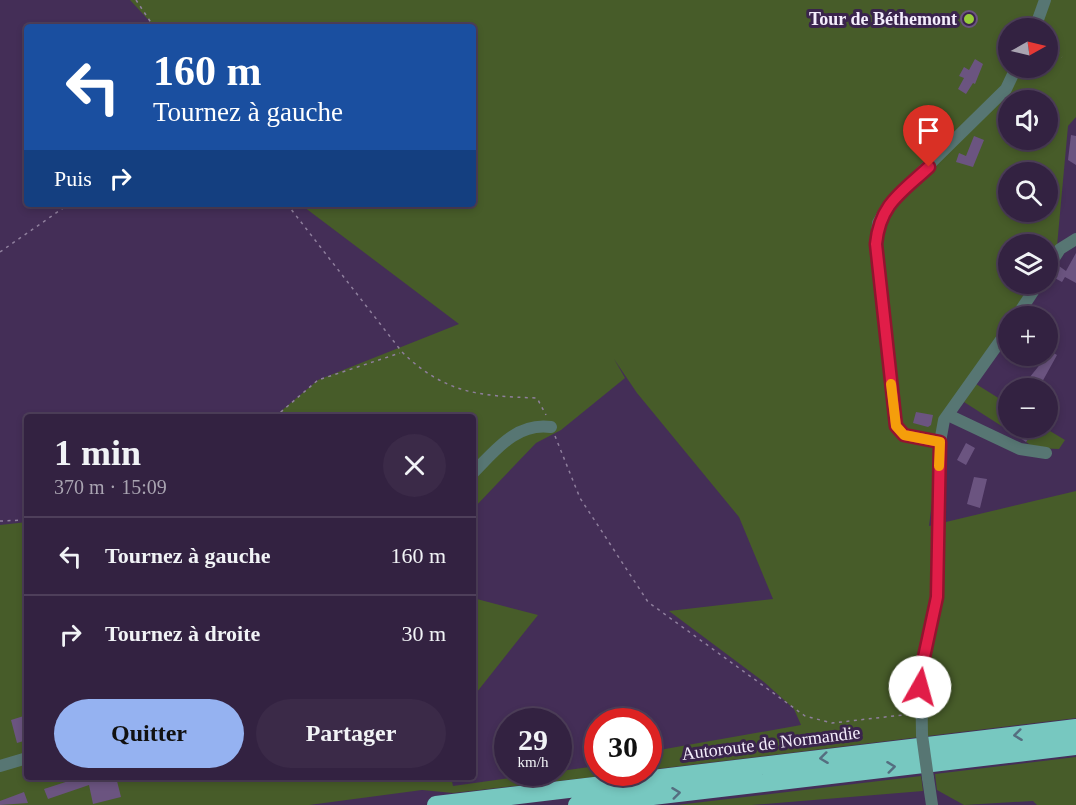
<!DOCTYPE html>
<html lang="fr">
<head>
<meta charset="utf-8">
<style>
	:root { --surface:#332241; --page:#3b2a48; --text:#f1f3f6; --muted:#a9a4b1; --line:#4e3f5a; --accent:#95b2f1 }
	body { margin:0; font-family:"Times New Roman",serif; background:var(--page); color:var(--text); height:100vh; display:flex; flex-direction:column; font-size:22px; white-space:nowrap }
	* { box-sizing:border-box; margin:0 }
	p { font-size:20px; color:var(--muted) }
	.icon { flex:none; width:33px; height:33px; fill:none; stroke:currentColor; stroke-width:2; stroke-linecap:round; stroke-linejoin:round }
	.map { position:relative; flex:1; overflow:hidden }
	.sheet { position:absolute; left:24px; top:414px; width:452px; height:366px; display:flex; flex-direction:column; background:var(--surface); border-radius:6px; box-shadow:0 3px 9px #0003,0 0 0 2px var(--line) }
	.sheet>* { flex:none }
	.top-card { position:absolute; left:24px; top:24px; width:452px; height:183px; border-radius:6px; box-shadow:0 3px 9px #0003,0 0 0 2px var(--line); background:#1a4fa0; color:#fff; overflow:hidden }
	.needle { width:39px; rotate:82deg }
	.tools { position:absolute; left:998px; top:18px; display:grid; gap:12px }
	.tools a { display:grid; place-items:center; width:60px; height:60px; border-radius:50%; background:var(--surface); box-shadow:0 3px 9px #0003,0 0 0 2px var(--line); font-size:30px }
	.speed { position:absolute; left:494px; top:708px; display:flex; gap:12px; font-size:30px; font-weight:700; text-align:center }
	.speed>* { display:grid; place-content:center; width:78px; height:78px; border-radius:50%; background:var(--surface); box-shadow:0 3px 9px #0003,0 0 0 2px var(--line); line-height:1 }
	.speed small { font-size:15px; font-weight:400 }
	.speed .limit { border:9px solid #d22; background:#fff; color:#111 }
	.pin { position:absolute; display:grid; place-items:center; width:51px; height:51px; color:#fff; margin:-62px -26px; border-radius:50% 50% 50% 0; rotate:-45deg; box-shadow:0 0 6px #0007 }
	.pin .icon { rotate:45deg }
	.me { position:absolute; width:66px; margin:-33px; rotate:7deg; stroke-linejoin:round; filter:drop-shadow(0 0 4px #0008) }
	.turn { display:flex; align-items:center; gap:21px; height:126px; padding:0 30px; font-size:27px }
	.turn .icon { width:78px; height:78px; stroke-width:2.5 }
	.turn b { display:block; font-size:42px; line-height:51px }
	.then { display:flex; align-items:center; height:57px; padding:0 30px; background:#0003; gap:12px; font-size:22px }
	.round { display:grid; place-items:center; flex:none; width:63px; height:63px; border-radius:32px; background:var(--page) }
	.overview { display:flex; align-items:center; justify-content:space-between; height:102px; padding:0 30px }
	h1 { font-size:36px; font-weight:600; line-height:45px }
	.button { display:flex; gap:12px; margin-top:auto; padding:12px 30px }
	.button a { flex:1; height:69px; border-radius:36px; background:var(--accent); color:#111; font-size:24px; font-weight:600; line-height:69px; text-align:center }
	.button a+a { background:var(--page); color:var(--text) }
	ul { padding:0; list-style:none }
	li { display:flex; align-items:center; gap:18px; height:78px; padding:0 30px; border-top:2px solid var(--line) }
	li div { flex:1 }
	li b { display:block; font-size:22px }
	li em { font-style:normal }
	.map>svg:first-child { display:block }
	.green { fill:#475c29; fill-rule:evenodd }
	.building { fill:#6b5480 }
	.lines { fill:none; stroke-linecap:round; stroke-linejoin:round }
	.path { stroke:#8f7f9d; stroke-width:1.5; stroke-dasharray:3 4.5; stroke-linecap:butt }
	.minor { stroke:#577673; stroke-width:12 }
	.highway { stroke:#77c8c0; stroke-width:18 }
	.minor-bridge { stroke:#577673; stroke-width:12 }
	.oneway { stroke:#556e80 }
	.route-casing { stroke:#92132f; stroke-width:15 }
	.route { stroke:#e11d48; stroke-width:10 }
	.slow { stroke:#f59e0b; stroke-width:10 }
	.poi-dot { fill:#97cc39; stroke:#3a244c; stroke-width:2 }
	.labels { text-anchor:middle; stroke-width:6; stroke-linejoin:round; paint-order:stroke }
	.poi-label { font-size:18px; font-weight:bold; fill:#f4edfc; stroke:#3a244c; text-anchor:end }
	.street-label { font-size:18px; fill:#f4edfc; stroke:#3a244c }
</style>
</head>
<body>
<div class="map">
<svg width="1076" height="805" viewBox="0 0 1076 805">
	<rect width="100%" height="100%" fill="#442e57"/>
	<!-- green -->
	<path class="green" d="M130 0H1076V117L1068 126 1057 246 1047 261V244H1008V284H1032L943 415 929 526 1076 491V718L648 770V752L801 725 794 709 764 682 669 611 773 599 739 517 637 393 614 359 625 378 561 430 536 443 473 509 472 417H274L318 380 459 324 300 204H472V27H155ZM1008 28H1047V68H1008ZM1008 100H1047V140H1008ZM1008 172H1047V212H1008Z
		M976 384 1008 404V428H1019L1014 434 964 402Z
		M1033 428H1045L1065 440 1059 449 1035 448 1026 442 1035 429Z
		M27 522V777H451L453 786 597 766V772L628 773 453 793 422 790 309 805H0V525Z
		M473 598 538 615 473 697 472 598Z
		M1076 757V805H1037L1033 801 964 805 937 790 935 774Z
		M921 776 923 791 752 805H677Z"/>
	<!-- building -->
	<path class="building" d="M960 19a9 9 0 1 1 18 0a9 9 0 1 1-18 0Z
		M975 59 983 64 975 84 973 83 966 94 958 89 964 78 959 76 964 67 969 70Z
		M1071 135 1076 136V165L1068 160Z
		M974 136 984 140 973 167 956 162 959 153 966 156Z
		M1076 253V283L1065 277 1062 282 1051 276 1059 266 1066 271Z
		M1047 349 1057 355 1041 384 1037 388H1021L1042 362 1031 356H1047Z
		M916 412 933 415 931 425 928 427 913 423Z
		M1019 428H1036L1026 442 1014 434Z
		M966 443 975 448 966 465 957 460Z
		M974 477 987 479 980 508 967 504Z
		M27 715V740L17 743 11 720Z
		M81 777H116L121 797 93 804 89 785 48 799 44 789Z
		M24 792 28 803 0 805V801Z"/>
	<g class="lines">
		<!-- path -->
		<path class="path" d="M136 0 154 27
			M1047 40 1062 57
			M287 204 402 352C445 394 480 396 537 398L546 415
			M0 252 69 204
			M275 417 318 380 400 353
			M555 436 580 498 648 602 805 716 832 723 912 714
			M0 521 27 520"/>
		<!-- minor -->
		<path class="minor" d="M1035 28 1045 0
			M1047 269 1060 249 1076 239
			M1017 316 1038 284
			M948 415 1020 449 1046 453
			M940 442 904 435 896 426 876 244 878 223 889 204 1006 89 1016 68
			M472 474C495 451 516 422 551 427
			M922 735 921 671 937 597 940 442 944 420 1008 330
			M0 766 27 758
			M928 778 932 805"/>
		<!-- highway -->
		<path class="highway" d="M436 805 1076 728
			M577 805 1076 746"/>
		<!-- minor-bridge -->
		<path class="minor-bridge" d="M922 735 928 778"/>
	</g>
	<!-- one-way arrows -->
	<defs><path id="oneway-chevron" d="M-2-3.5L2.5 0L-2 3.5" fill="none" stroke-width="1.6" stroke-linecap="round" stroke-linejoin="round" transform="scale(1.5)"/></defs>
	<g class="oneway">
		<use href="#oneway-chevron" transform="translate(1018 735) rotate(173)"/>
		<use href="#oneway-chevron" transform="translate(824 758) rotate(173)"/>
		<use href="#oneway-chevron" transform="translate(891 767) rotate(-7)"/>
		<use href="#oneway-chevron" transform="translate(676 793) rotate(-7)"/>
	</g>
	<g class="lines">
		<!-- route casing -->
		<g class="route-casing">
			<path id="route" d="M920 687 921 671 937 597 940 442 904 435 896 426 876 244C880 204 901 193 929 167"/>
		</g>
		<!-- route -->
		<use href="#route" class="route"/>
		<!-- slow -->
		<path class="slow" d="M891 384 896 426 904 435 940 442 939 466"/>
	</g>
	<!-- markers -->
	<circle class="poi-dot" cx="969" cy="19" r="6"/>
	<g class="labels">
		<!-- poi labels -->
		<g class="poi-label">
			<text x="957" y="25">Tour de Béthemont</text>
		</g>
		<!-- street labels -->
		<g class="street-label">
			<text transform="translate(771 743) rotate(-7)" y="6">Autoroute de Normandie</text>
		</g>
	</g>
</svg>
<div class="tools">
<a><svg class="needle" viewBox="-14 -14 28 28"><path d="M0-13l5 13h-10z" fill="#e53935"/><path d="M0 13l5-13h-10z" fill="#a9a4b1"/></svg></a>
<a><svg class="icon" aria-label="sound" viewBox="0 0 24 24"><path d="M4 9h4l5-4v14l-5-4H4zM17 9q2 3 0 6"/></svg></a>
<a><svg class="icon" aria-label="search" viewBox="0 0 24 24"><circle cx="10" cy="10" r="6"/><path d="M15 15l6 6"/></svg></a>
<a><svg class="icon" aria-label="layers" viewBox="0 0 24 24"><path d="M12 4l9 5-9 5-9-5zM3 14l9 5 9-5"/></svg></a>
<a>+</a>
<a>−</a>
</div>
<div class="speed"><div>29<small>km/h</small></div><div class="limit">30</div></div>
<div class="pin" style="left:929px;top:167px;background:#d93025"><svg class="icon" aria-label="arrive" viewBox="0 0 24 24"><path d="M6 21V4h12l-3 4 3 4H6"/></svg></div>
<svg class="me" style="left:920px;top:687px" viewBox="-20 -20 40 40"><circle r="19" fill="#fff"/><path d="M0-13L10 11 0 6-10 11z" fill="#e11d48"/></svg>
<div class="top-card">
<div class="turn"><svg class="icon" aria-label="left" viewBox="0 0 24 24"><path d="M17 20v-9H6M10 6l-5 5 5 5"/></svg><div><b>160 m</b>Tournez à gauche</div></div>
<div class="then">Puis<svg class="icon" aria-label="right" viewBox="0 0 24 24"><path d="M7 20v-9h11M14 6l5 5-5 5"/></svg></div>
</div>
<section class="sheet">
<div class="overview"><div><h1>1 min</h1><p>370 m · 15:09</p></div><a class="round"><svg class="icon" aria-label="close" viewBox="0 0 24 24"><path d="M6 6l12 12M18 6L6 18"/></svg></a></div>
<ul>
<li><svg class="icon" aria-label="left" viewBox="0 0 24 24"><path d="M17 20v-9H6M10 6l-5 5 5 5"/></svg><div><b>Tournez à gauche</b></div><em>160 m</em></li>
<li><svg class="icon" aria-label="right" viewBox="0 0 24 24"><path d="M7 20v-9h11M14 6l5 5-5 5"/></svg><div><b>Tournez à droite</b></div><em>30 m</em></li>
</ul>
<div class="button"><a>Quitter</a><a>Partager</a></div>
</section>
</div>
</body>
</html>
